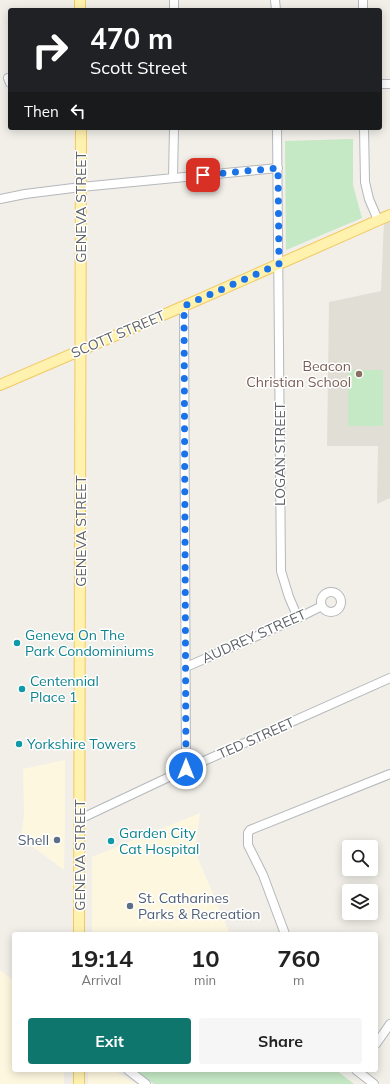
<!DOCTYPE html>
<html lang="en">
<head>
<meta charset="utf-8">
<style>
	:root { --surface:#fff; --page:#f6f6f6; --text:#222; --muted:#767676; --accent:#0f766e }
	body { margin:0; font-family:Mulish,sans-serif; background:var(--page); color:var(--text); height:100vh; display:flex; flex-direction:column; font-size:15px; white-space:nowrap }
	* { box-sizing:border-box; margin:0 }
	p { font-size:13px; color:var(--muted) }
	.icon { flex:none; width:22px; height:22px; fill:none; stroke:currentColor; stroke-width:2; stroke-linecap:round; stroke-linejoin:round }
	.map { position:relative; flex:1; overflow:hidden }
	.sheet { position:absolute; left:12px; top:932px; width:366px; height:140px; display:flex; flex-direction:column; background:var(--surface); border-radius:4px; box-shadow:0 2px 10px #0003 }
	.sheet>* { flex:none }
	.hud { position:absolute; left:8px; top:8px; width:374px; height:122px; border-radius:4px; box-shadow:0 2px 10px #0003; background:#202124; color:#fff; overflow:hidden }
	.buttons { position:absolute; left:342px; top:840px; display:grid; gap:8px }
	.buttons a { display:grid; place-items:center; width:36px; height:36px; border-radius:4px; background:var(--surface); box-shadow:0 2px 10px #0003; font-size:20px }
	.pin { position:absolute; display:grid; place-items:center; width:34px; height:34px; color:#fff; margin:-17px; border-radius:8px; box-shadow:0 2px 6px #0006 }
	.me { position:absolute; width:44px; margin:-22px; rotate:0deg; stroke-linejoin:round; filter:drop-shadow(0 0 3px #0008) }
	.turn { display:flex; align-items:center; gap:14px; height:84px; padding:0 16px; font-size:18px }
	.turn .icon { width:52px; height:52px; stroke-width:2.5 }
	.turn b { display:block; font-size:28px; line-height:34px }
	.then { display:flex; align-items:center; height:38px; padding:0 16px; background:#0003; gap:8px; font-size:15px }
	.eta { display:flex; justify-content:space-evenly; align-items:center; height:68px; text-align:center }
	.eta b { font-size:24px; font-weight:700; line-height:28px }
	.button { display:flex; gap:8px; margin-top:auto; padding:8px 16px }
	.button a { flex:1; height:46px; border-radius:4px; background:var(--accent); color:#fff; font-size:16px; font-weight:700; line-height:46px; text-align:center }
	.button a+a { background:var(--page); color:var(--text) }
	.map>svg:first-child { display:block }
	.commercial { fill:#fef7e0 }
	.education { fill:#e1ded6 }
	.green { fill:#c5e8c5 }
	.lines { fill:none; stroke-linecap:round; stroke-linejoin:round }
	.minor-casing { stroke:#b5b8bc; stroke-width:10 }
	.major-casing { stroke:#f2c960; stroke-width:12 }
	.minor { stroke:#fff; stroke-width:8 }
	.major { stroke:#fff2af; stroke-width:10 }
	.route { stroke:#1a73e8; stroke-width:7; stroke-dasharray:0 12.6 }
	.education-dot { fill:#8d6e63; stroke:#fff; stroke-width:1.5 }
	.culture-dot { fill:#0f9aa8; stroke:#fff; stroke-width:1.5 }
	.service-dot { fill:#5c6f8a; stroke:#fff; stroke-width:1.5 }
	.labels { text-anchor:middle; stroke-width:3; stroke-linejoin:round; paint-order:stroke }
	.street-label { font-size:14px; fill:#5f6368; stroke:#fff }
	.education-label { font-size:14px; fill:#785e54; stroke:#fff; text-anchor:end }
	.culture-label { font-size:14px; fill:#0d838f; stroke:#fff; text-anchor:start }
	.service-label { font-size:14px; fill:#4e5e75; stroke:#fff; text-anchor:end }
</style>
</head>
<body>
<div class="map">
<svg width="390" height="1084" viewBox="0 0 390 1084">
	<rect width="100%" height="100%" fill="#f1efe8"/>
	<!-- commercial -->
	<path class="commercial" d="M65 760V820L64 870 21 838 24 815 23 769Z
		M200 813 195 851 230 934H92V857Z
		M0 970 14 981V1070H64V1084H0Z
		M88 1070H114L136 1084H88Z"/>
	<!-- education -->
	<path class="education" d="M390 220V498L377 504 378 446H327L329 302 381 291 384 222Z"/>
	<!-- green -->
	<path class="green" d="M353 139V185L362 218 286 250 285 141Z
		M348 370H383V426H348Z
		M136 1070H336L354 1084H154Z"/>
	<g class="lines">
		<!-- minor casing -->
		<g class="minor-casing">
			<path id="minor" d="M275 0 276 10
				M363 0V10
				M174 10V0
				M8 78 10 83
				M380 84H390
				M277 128 281 571 289 597 298 618
				M364 128 365 182 369 199 378 220
				M173 177 174 128
				M0 199 25 194 81 187 278 168
				M184 306 186 769
				M321 602a10 10 0 1 1 20 0a10 10 0 1 1-20 0Z
				M186 667 298 618 322 606
				M80 819 186 769 390 678
				M285 934 263 875 248 845V833L250 830 390 774
				M376 1044 390 1024
				M128 1070 146 1084
				M356 1070 374 1084"/>
		</g>
		<!-- major casing -->
		<g class="major-casing">
			<path id="major" d="M80 0V10
				M0 385 184 306 390 215
				M79 934 81 128
				M79 1084V1070"/>
		</g>
		<!-- minor -->
		<use href="#minor" class="minor"/>
		<!-- major -->
		<use href="#major" class="major"/>
	</g>
	<g class="lines">
		<!-- route -->
		<path class="route" d="M186 769 184 306 279 264 278 168 203 175"/>
	</g>
	<!-- markers -->
	<circle class="education-dot" cx="359" cy="374" r="4"/>
	<g class="culture-dot">
		<circle cx="17" cy="643" r="4"/>
		<circle cx="22" cy="689" r="4"/>
		<circle cx="19" cy="744" r="4"/>
		<circle cx="111" cy="841" r="4"/>
	</g>
	<g class="service-dot">
		<circle cx="57" cy="840" r="4"/>
		<circle cx="130" cy="906" r="4"/>
	</g>
	<g class="labels">
		<!-- street labels -->
		<g class="street-label">
			<text transform="translate(81 207) rotate(-90)" y="5">GENEVA STREET</text>
			<text transform="translate(118 334) rotate(-23)" y="5">SCOTT STREET</text>
			<text transform="translate(280 454) rotate(-90)" y="5">LOGAN STREET</text>
			<text transform="translate(81 531) rotate(-90)" y="5">GENEVA STREET</text>
			<text transform="translate(254 636) rotate(-24)" y="5">AUDREY STREET</text>
			<text transform="translate(256 738) rotate(-24)" y="5">TED STREET</text>
			<text transform="translate(80 855) rotate(-90)" y="5">GENEVA STREET</text>
		</g>
		<!-- education labels -->
		<g class="education-label">
			<text x="351" y="371">Beacon<tspan x="351" dy="16">Christian School</tspan></text>
		</g>
		<!-- culture labels -->
		<g class="culture-label">
			<text x="25" y="640">Geneva On The<tspan x="25" dy="16">Park Condominiums</tspan></text>
			<text x="30" y="686">Centennial<tspan x="30" dy="16">Place 1</tspan></text>
			<text x="27" y="749">Yorkshire Towers</text>
			<text x="119" y="838">Garden City<tspan x="119" dy="16">Cat Hospital</tspan></text>
		</g>
		<!-- service labels -->
		<g class="service-label">
			<text x="49" y="845">Shell</text>
			<text x="138" y="903" text-anchor="start">St. Catharines<tspan x="138" dy="16">Parks &amp; Recreation</tspan></text>
		</g>
	</g>
</svg>
<div class="buttons">
<a><svg class="icon" aria-label="search" viewBox="0 0 24 24"><circle cx="10" cy="10" r="6"/><path d="M15 15l6 6"/></svg></a>
<a><svg class="icon" aria-label="layers" viewBox="0 0 24 24"><path d="M12 4l9 5-9 5-9-5zM3 14l9 5 9-5"/></svg></a>
</div>
<div class="pin" style="left:203px;top:175px;background:#d93025"><svg class="icon" aria-label="arrive" viewBox="0 0 24 24"><path d="M6 21V4h12l-3 4 3 4H6"/></svg></div>
<svg class="me" style="left:186px;top:769px" viewBox="-20 -20 40 40"><circle r="17" fill="#1a73e8" stroke="#fff" stroke-width="3"/><path d="M0-11L8 9 0 5-8 9z" fill="#fff"/></svg>
<div class="hud">
<div class="turn"><svg class="icon" aria-label="right" viewBox="0 0 24 24"><path d="M7 20v-9h11M14 6l5 5-5 5"/></svg><div><b>470 m</b>Scott Street</div></div>
<div class="then">Then<svg class="icon" aria-label="left" viewBox="0 0 24 24"><path d="M17 20v-9H6M10 6l-5 5 5 5"/></svg></div>
</div>
<section class="sheet">
<div class="eta">
<div><b>19:14</b><p>Arrival</p></div>
<div><b>10</b><p>min</p></div>
<div><b>760</b><p>m</p></div>
</div>
<div class="button"><a>Exit</a><a>Share</a></div>
</section>
</div>
</body>
</html>
